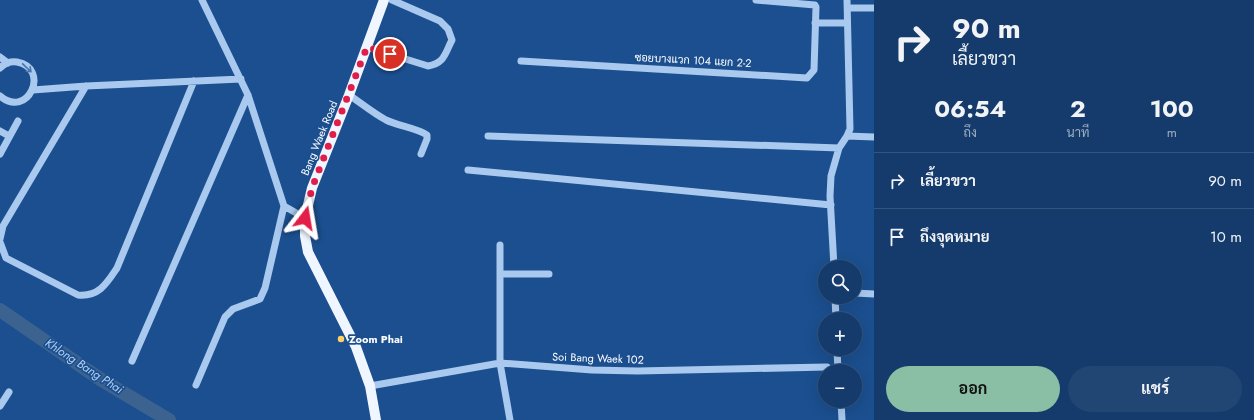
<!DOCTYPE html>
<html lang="th">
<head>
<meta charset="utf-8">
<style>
	:root { --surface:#143b6b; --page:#214673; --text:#f1f3f6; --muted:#9dadc1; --line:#33557e; --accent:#8abfa5 }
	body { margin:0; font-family:Jost,Sarabun,sans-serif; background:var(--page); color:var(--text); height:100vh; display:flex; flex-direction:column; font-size:15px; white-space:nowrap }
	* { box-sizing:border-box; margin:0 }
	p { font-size:13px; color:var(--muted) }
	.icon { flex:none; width:22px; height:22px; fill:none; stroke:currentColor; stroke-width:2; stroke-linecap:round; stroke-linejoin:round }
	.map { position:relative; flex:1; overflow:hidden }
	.details { display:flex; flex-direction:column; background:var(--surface); width:380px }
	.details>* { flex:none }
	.hud { background:#143b6b; color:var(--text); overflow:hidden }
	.fabs { position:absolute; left:818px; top:260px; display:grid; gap:8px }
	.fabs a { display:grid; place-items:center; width:44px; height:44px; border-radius:50%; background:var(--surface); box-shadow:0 4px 16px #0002,0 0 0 1px var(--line); font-size:20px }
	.pin { position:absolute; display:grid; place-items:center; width:34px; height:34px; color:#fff; margin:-17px; border:2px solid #fff; border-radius:50%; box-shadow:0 1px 4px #0007 }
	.me { position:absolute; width:44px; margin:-22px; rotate:14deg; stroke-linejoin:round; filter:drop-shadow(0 0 3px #0008) }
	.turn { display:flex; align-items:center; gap:14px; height:84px; padding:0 12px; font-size:18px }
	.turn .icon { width:52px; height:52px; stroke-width:2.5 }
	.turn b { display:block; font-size:28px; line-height:34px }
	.eta { display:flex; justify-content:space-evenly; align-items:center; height:68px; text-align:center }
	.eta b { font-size:24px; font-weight:700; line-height:28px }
	.button { display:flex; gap:8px; margin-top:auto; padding:8px 12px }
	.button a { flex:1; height:46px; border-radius:24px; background:var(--accent); color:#111; font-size:16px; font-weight:700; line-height:46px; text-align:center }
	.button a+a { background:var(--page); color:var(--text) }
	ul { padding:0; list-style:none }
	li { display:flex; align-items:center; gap:12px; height:56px; padding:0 12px; border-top:1px solid var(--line) }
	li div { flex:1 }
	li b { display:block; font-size:15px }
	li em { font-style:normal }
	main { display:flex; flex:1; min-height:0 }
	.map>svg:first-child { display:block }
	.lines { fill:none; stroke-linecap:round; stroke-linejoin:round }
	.canal { stroke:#3c6290; stroke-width:14 }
	.minor { stroke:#a9c9ee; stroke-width:7 }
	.major { stroke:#f0f6ff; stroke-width:10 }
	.oneway { stroke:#4674ac }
	.route { stroke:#e11d48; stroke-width:7; stroke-dasharray:0 12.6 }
	.poi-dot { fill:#ffd166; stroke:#1b4f8f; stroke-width:1.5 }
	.labels { text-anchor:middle; stroke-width:3.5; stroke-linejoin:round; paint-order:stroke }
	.street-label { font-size:11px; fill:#fff; stroke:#1b4f8f }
	.poi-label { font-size:11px; font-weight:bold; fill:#fff; stroke:#1b4f8f; text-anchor:start }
	.water-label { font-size:12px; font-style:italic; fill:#b5d3f5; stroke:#1b4f8f }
</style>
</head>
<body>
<main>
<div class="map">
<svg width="874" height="420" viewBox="0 0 874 420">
	<rect width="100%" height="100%" fill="#1b4f8f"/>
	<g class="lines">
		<!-- canal -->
		<path class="canal" d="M0 310 100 379 169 420"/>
		<!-- minor -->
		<path class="minor" d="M202 0 248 95 284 206 305 218
			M848 8H874
			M815 23H847
			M367 47 428 66C445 63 445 53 452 40L448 29 440 21 392 0
			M0 57 8 63
			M521 61 807 78 814 70 816 7 815 5 756 0
			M0 68C5 63 11 61 17 62 51 68 28 120 0 96
			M33 90 86 86 241 79
			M349 95C361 103 373 113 386 120 398 126 417 128 427 135V139L421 154
			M0 131 9 136
			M488 136 839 148
			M847 136 874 137
			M0 154 18 121
			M468 170 831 205
			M0 239 3 226 86 86
			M0 242 6 258 78 295C99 297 107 283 117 268L194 81
			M500 245V363L510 420
			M834 267 830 196 831 176 839 148 847 136 850 129 847 0
			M501 274H549
			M855 293 874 294
			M835 297 836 319
			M837 349 838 371
			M132 361 248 95
			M196 385 225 317 233 309 260 299 265 288 284 206
			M370 386 500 363 592 370 638 371 827 367
			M841 401 842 420
			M0 406 9 392"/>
		<!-- major -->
		<path class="major" d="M376 420 370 386 356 347 308 252 305 236V218L312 188 349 95 384 0"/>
	</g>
	<!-- one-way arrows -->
	<defs><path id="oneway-shaft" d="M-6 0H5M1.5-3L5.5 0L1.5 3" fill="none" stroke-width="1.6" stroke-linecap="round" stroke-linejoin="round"/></defs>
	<use class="oneway" href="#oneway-shaft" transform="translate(27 68) rotate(44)"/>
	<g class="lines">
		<!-- route -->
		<path class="route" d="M305 218 312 188 367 47 390 54"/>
	</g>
	<!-- markers -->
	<circle class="poi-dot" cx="341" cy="339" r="4"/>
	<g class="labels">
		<!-- street labels -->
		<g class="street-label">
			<text transform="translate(693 60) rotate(3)" y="4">ซอยบางแวก 104 แยก 2-2</text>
			<text transform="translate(319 138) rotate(-68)" y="4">Bang Waek Road</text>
			<text transform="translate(598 358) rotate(2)" y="4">Soi Bang Waek 102</text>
		</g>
		<!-- poi labels -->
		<g class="poi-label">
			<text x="349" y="343">Zoom Phai</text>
		</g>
		<!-- water labels -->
		<g class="water-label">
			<text transform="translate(84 366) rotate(33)" y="4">Khlong Bang Phai</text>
		</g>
	</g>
</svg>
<div class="fabs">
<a><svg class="icon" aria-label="search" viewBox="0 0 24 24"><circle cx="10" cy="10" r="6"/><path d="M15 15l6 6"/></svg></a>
<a>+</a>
<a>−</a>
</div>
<div class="pin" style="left:390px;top:54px;background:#d93025"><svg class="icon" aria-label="arrive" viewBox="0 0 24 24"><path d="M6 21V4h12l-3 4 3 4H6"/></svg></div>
<svg class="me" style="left:305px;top:218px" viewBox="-20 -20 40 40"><path d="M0-17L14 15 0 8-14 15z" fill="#e11d48" stroke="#fff" stroke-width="4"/></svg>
</div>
<section class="details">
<div class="hud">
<div class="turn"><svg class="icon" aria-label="right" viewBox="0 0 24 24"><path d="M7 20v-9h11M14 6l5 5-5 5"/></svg><div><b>90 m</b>เลี้ยวขวา</div></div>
</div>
<div class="eta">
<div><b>06:54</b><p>ถึง</p></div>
<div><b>2</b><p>นาที</p></div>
<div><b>100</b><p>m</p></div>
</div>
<ul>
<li><svg class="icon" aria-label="right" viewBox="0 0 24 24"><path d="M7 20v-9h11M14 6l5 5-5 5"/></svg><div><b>เลี้ยวขวา</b></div><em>90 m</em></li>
<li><svg class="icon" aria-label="arrive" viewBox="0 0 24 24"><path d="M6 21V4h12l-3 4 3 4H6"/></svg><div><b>ถึงจุดหมาย</b></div><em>10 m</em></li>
</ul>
<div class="button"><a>ออก</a><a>แชร์</a></div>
</section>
</main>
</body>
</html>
